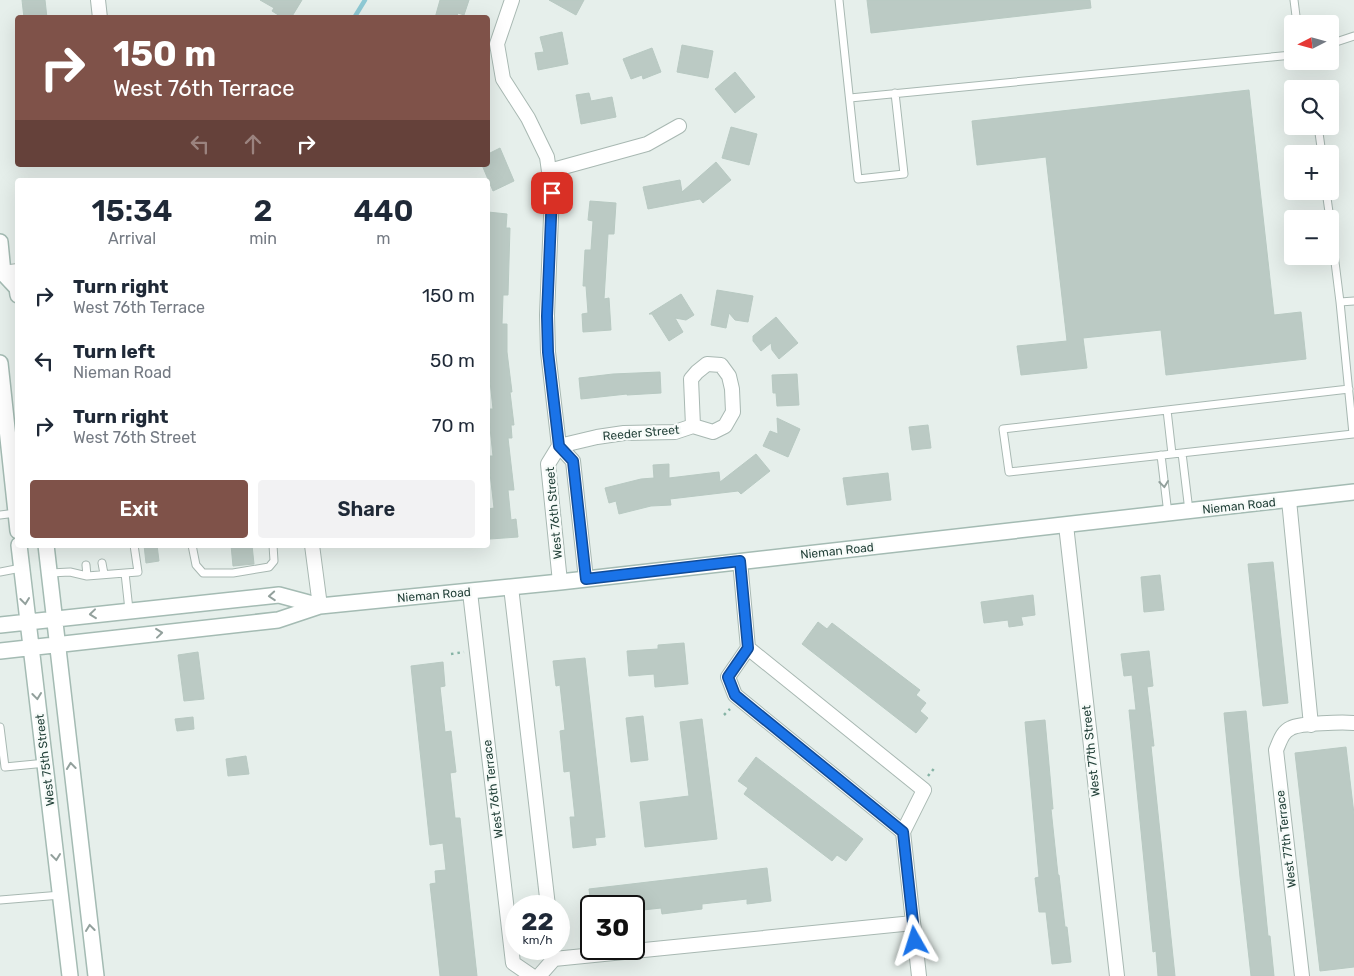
<!DOCTYPE html>
<html lang="en">
<head>
<meta charset="utf-8">
<style>
	:root { --surface:#fff; --page:#f2f2f3; --text:#1f2937; --muted:#747a83; --accent:#7f5249 }
	body { margin:0; font-family:Rubik,sans-serif; background:var(--page); color:var(--text); height:100vh; display:flex; flex-direction:column; font-size:19px; white-space:nowrap }
	* { box-sizing:border-box; margin:0 }
	p { font-size:16px; color:var(--muted) }
	.icon { flex:none; width:28px; height:28px; fill:none; stroke:currentColor; stroke-width:2; stroke-linecap:round; stroke-linejoin:round }
	.map { position:relative; flex:1; overflow:hidden }
	.side { position:absolute; left:15px; top:178px; width:475px; height:370px; display:flex; flex-direction:column; background:var(--surface); border-radius:5px; box-shadow:0 5px 20px #0002 }
	.side>* { flex:none }
	.guide { position:absolute; left:15px; top:15px; width:475px; height:152px; border-radius:5px; box-shadow:0 5px 20px #0002; background:#7f5249; color:#fff; overflow:hidden }
	.needle { width:32px; rotate:264deg }
	.buttons { position:absolute; left:1284px; top:15px; display:grid; gap:10px }
	.buttons a { display:grid; place-items:center; width:55px; height:55px; border-radius:5px; background:var(--surface); box-shadow:0 5px 20px #0002; font-size:25px }
	.speed { position:absolute; left:505px; top:895px; display:flex; gap:10px; font-size:25px; font-weight:700; text-align:center }
	.speed>* { display:grid; place-content:center; width:65px; height:65px; border-radius:50%; background:var(--surface); box-shadow:0 5px 20px #0002; line-height:1 }
	.speed small { font-size:12px; font-weight:400 }
	.speed .limit { border:2px solid #111; border-radius:8px; background:#fff; color:#111 }
	.pin { position:absolute; display:grid; place-items:center; width:42px; height:42px; color:#fff; margin:-21px; border-radius:10px; box-shadow:0 2px 8px #0006 }
	.me { position:absolute; width:55px; margin:-28px; rotate:354deg; stroke-linejoin:round; filter:drop-shadow(0 0 4px #0008) }
	.turn { display:flex; align-items:center; gap:18px; height:105px; padding:0 15px; font-size:22px }
	.turn .icon { width:65px; height:65px; stroke-width:2.5 }
	.turn b { display:block; font-size:35px; line-height:42px }
	.lanes { display:flex; align-items:center; height:48px; padding:0 15px; background:#0003; justify-content:center; gap:25px; direction:ltr }
	.lanes .off { opacity:.35 }
	.eta { display:flex; justify-content:space-evenly; align-items:center; height:85px; text-align:center }
	.eta b { font-size:30px; font-weight:600; line-height:35px }
	.button { display:flex; gap:10px; margin-top:auto; padding:10px 15px }
	.button a { flex:1; height:58px; border-radius:5px; background:var(--accent); color:#fff; font-size:20px; font-weight:600; line-height:58px; text-align:center }
	.button a+a { background:var(--page); color:var(--text) }
	ul { padding:0; list-style:none }
	li { display:flex; align-items:center; gap:15px; height:65px; padding:0 15px }
	li div { flex:1 }
	li b { display:block; font-size:19px }
	li em { font-style:normal }
	.map>svg:first-child { display:block }
	.lines { fill:none; stroke-linecap:round; stroke-linejoin:round }
	.stream { stroke:#8ec9d4; stroke-width:4.5 }
	.building { fill:#bbcac4; stroke:#b8c9c2 }
	.lane-casing { stroke:#a8b8b2; stroke-width:9 }
	.street-casing { stroke:#a8b8b2; stroke-width:16 }
	.secondary-casing { stroke:#a4bbb3; stroke-width:18 }
	.path { stroke:#86b3a5; stroke-width:2.5; stroke-dasharray:2.5 4; stroke-linecap:butt }
	.lane { stroke:#fff; stroke-width:7 }
	.street { stroke:#fff; stroke-width:14 }
	.secondary { stroke:#fff; stroke-width:15 }
	.oneway { stroke:#92a09c }
	.route-casing { stroke:#114b97; stroke-width:12 }
	.route { stroke:#1a73e8; stroke-width:9 }
	.labels { text-anchor:middle; stroke-width:4.5; stroke-linejoin:round; paint-order:stroke }
	.street-label { font-size:12px; fill:#24423a; stroke:#f7fbf9 }
</style>
</head>
<body>
<div class="map">
<svg width="1354" height="976" viewBox="0 0 1354 976">
	<rect width="100%" height="100%" fill="#e6efeb"/>
	<g class="lines">
		<!-- stream -->
		<path class="stream" d="M354 18 365 0"/>
	</g>
	<!-- building -->
	<path class="building" d="M22 0H45L47 18H24Z
		M260 0H302L291 18H283L272 11 274 8Z
		M440 0H469L464 15 458 13 456 18H435Z
		M549 0H584L576 15Z
		M867 0H1090L1091 8 871 33Z
		M562 32 568 64 538 70 535 53 544 52 540 37Z
		M682 45 713 51 708 78 677 72Z
		M652 48 661 72 643 79 642 75 631 79 623 59Z
		M735 72 755 97 735 113 715 89Z
		M1249 90 1274 315 1301 312 1306 359 1166 375 1161 330 1083 338 1087 368 1021 375 1017 346 1067 341 1046 157 977 165 972 121Z
		M589 93 591 101 612 97 616 117 581 124 576 95Z
		M731 127 757 134 749 165 722 158Z
		M500 148 514 181 493 191 482 165H488V154Z
		M716 162 731 180 703 203 700 199 648 209 643 187 680 180 682 192Z
		M590 201 616 203 614 234H608L604 299 609 298 611 330 583 332 582 314 588 313 586 286H583L585 250H591L593 221 588 220Z
		M488 212 507 214 506 228H510L508 295H503L502 324H507V352L512 392H510L514 425H511L512 438H508L514 490H508L511 520 516 519 518 537 490 539 488 509 494 508 488 456H493L488 409H493L488 363V279L489 246 488 245Z
		M717 290 753 296 748 322 735 320 729 313 726 328 711 325Z
		M681 294 694 315 686 320 675 318 683 332 669 341 652 314H649Z
		M776 317 798 343 779 359 772 350 771 343 761 351 753 341V336Z
		M660 372 661 393 627 395V394L581 399 579 378 613 374Z
		M797 374 799 405 777 406 776 393H773L772 375Z
		M777 418 800 429 788 457 763 446 770 431 778 434Z
		M928 425 931 448 912 450 909 427Z
		M756 454 770 471 741 494 738 491 670 499 671 505 651 506 619 514 616 501 609 503 605 488 641 479 654 478 653 465 669 464V478L719 472 720 482Z
		M888 473 891 500 847 505 843 478Z
		M144 545H157L159 561 146 563Z
		M231 545H252L254 564 233 566Z
		M1273 562 1288 703 1263 706 1248 564Z
		M1160 575 1164 610 1144 612 1141 577Z
		M1033 595 1035 615 1021 617 1023 625 1009 627 1008 620 984 623 981 602Z
		M818 622 827 629 832 623 920 690 916 695 926 703 920 711 928 718 916 733 802 644Z
		M684 643 688 684 655 687 654 674 629 676 627 651 658 649V645Z
		M1149 651 1153 686 1147 687 1154 746H1151L1175 976H1158L1156 951 1153 952 1129 710H1136L1132 675 1124 676 1121 654Z
		M198 652 204 699 184 701 178 655Z
		M585 658 605 837 595 838 596 845 573 848 570 817H575L570 771 564 772 560 731 565 730 560 685 556 686 553 661Z
		M443 662 445 686 440 687 445 732 451 731 456 772 450 773 455 818H460L477 976H440L435 929 430 884 436 883 435 871 446 870 443 843 430 845 411 666Z
		M1246 711 1268 936H1270L1274 976H1251L1240 877 1224 713Z
		M643 716 648 760 631 762 626 718Z
		M193 717 194 729 177 731 175 719Z
		M702 719 717 839 645 847 640 802 689 796 680 722Z
		M1045 720 1053 809H1051L1058 875H1059L1065 927H1067L1071 962 1052 964 1046 912H1039L1035 878 1039 877 1025 722Z
		M1346 747 1354 814V967L1320 971 1295 753Z
		M246 756 249 774 228 776 226 759Z
		M756 757 863 839 846 861 837 855 832 861 744 794 748 788 738 781Z
		M767 868 771 901 747 904V899L702 904V909L662 914 661 908 634 911V906H591L589 889Z"/>
	<g class="lines">
		<!-- lane casing -->
		<g class="lane-casing">
			<path id="lane" d="M839 0 858 179 904 174 895 93
				M1294 0 1297 24
				M1330 44 1354 36
				M850 98 1292 55
				M1318 126 1322 154
				M1326 191 1330 219
				M1330 222 1340 302
				M1167 410 1003 429 1009 472 1353 434 1340 302 1354 301
				M1182 453 1189 511
				M1172 454 1167 410 1349 389
				M1161 455 1168 514
				M0 515 16 513
				M192 545 196 565 203 573H233L269 567 274 561 273 545
				M102 563 104 574
				M86 565 87 576
				M0 572 21 568
				M50 573 70 572 87 576 125 573 129 610
				M125 573 138 572 134 545
				M0 727 5 767 46 763
				M0 900 61 895"/>
		</g>
		<!-- street casing -->
		<g class="street-casing">
			<path id="street" d="M98 0 100 18
				M512 0 497 44 503 79 528 118 547 157 552 193 547 315 548 352 559 446 573 461 586 579
				M549 171 647 144 679 126
				M3 273 18 271
				M559 446 597 437 624 433 675 432 693 426 713 432 725 426 733 412 732 389 729 376 721 365 707 364 697 372 691 379 693 426
				M559 446 548 464 560 582
				M1289 500 1311 725
				M1066 525 1117 976
				M312 545 320 606
				M740 561 748 648 728 677 735 695 903 832 919 976
				M511 587 548 906
				M470 592 513 963 532 976
				M748 648 924 790 903 832
				M539 976 554 959 913 923
				M1302 976 1276 750C1280 741 1282 732 1291 728 1300 723 1343 722 1354 723"/>
		</g>
		<!-- secondary casing -->
		<g class="secondary-casing">
			<path id="secondary" d="M0 242 3 273 17 288 18 295
				M0 363 18 531
				M19 545 70 976
				M46 545 96 976
				M0 625 279 595 320 606
				M0 651 278 620 320 606 560 582 1354 492"/>
		</g>
		<!-- path -->
		<path class="path" d="M451 654 464 652
			M724 715 730 709
			M928 776 936 766"/>
		<!-- lane -->
		<use href="#lane" class="lane"/>
		<!-- street -->
		<use href="#street" class="street"/>
		<!-- secondary -->
		<use href="#secondary" class="secondary"/>
	</g>
	<!-- one-way arrows -->
	<defs><path id="oneway-chevron" d="M-2-3.5L2.5 0L-2 3.5" fill="none" stroke-width="1.6" stroke-linecap="round" stroke-linejoin="round" transform="scale(1.25)"/></defs>
	<g class="oneway">
		<use href="#oneway-chevron" transform="translate(1164 484) rotate(83)"/>
		<use href="#oneway-chevron" transform="translate(272 596) rotate(176)"/>
		<use href="#oneway-chevron" transform="translate(25 601) rotate(83)"/>
		<use href="#oneway-chevron" transform="translate(93 614) rotate(174)"/>
		<use href="#oneway-chevron" transform="translate(159 633) rotate(-6)"/>
		<use href="#oneway-chevron" transform="translate(37 696) rotate(83)"/>
		<use href="#oneway-chevron" transform="translate(71 766) rotate(-96)"/>
		<use href="#oneway-chevron" transform="translate(56 857) rotate(83)"/>
		<use href="#oneway-chevron" transform="translate(90 928) rotate(-97)"/>
	</g>
	<g class="lines">
		<!-- route casing -->
		<g class="route-casing">
			<path id="route" d="M552 193 547 316 548 352 559 446 573 461 586 579 740 561 748 648 728 677 735 695 903 832 915 941"/>
		</g>
		<!-- route -->
		<use href="#route" class="route"/>
	</g>
	<g class="labels">
		<!-- street labels -->
		<g class="street-label">
			<text transform="translate(641 433) rotate(-5)" y="4">Reeder Street</text>
			<text transform="translate(1239 506) rotate(-6)" y="4">Nieman Road</text>
			<text transform="translate(554 513) rotate(-95)" y="4">West 76th Street</text>
			<text transform="translate(837 551) rotate(-6)" y="4">Nieman Road</text>
			<text transform="translate(434 595) rotate(-5)" y="4">Nieman Road</text>
			<text transform="translate(1091 751) rotate(-96)" y="4">West 77th Street</text>
			<text transform="translate(45 760) rotate(-97)" y="4">West 75th Street</text>
			<text transform="translate(493 789) rotate(-97)" y="4">West 76th Terrace</text>
			<text transform="translate(1286 839) rotate(-97)" y="4">West 77th Terrace</text>
		</g>
	</g>
</svg>
<div class="buttons">
<a><svg class="needle" viewBox="-14 -14 28 28"><path d="M0-13l5 13h-10z" fill="#e53935"/><path d="M0 13l5-13h-10z" fill="#747a83"/></svg></a>
<a><svg class="icon" aria-label="search" viewBox="0 0 24 24"><circle cx="10" cy="10" r="6"/><path d="M15 15l6 6"/></svg></a>
<a>+</a>
<a>−</a>
</div>
<div class="speed"><div>22<small>km/h</small></div><div class="limit">30</div></div>
<div class="pin" style="left:552px;top:193px;background:#d93025"><svg class="icon" aria-label="arrive" viewBox="0 0 24 24"><path d="M6 21V4h12l-3 4 3 4H6"/></svg></div>
<svg class="me" style="left:915px;top:941px" viewBox="-20 -20 40 40"><path d="M0-17L14 15 0 8-14 15z" fill="#1a73e8" stroke="#fff" stroke-width="4"/></svg>
<div class="guide">
<div class="turn"><svg class="icon" aria-label="right" viewBox="0 0 24 24"><path d="M7 20v-9h11M14 6l5 5-5 5"/></svg><div><b>150 m</b>West 76th Terrace</div></div>
<div class="lanes"><svg class="icon off" aria-label="left" viewBox="0 0 24 24"><path d="M17 20v-9H6M10 6l-5 5 5 5"/></svg><svg class="icon off" aria-label="ahead" viewBox="0 0 24 24"><path d="M12 20V5M6 11l6-6 6 6"/></svg><svg class="icon" aria-label="right" viewBox="0 0 24 24"><path d="M7 20v-9h11M14 6l5 5-5 5"/></svg></div>
</div>
<section class="side">
<div class="eta">
<div><b>15:34</b><p>Arrival</p></div>
<div><b>2</b><p>min</p></div>
<div><b>440</b><p>m</p></div>
</div>
<ul>
<li><svg class="icon" aria-label="right" viewBox="0 0 24 24"><path d="M7 20v-9h11M14 6l5 5-5 5"/></svg><div><b>Turn right</b><p>West 76th Terrace</p></div><em>150 m</em></li>
<li><svg class="icon" aria-label="left" viewBox="0 0 24 24"><path d="M17 20v-9H6M10 6l-5 5 5 5"/></svg><div><b>Turn left</b><p>Nieman Road</p></div><em>50 m</em></li>
<li><svg class="icon" aria-label="right" viewBox="0 0 24 24"><path d="M7 20v-9h11M14 6l5 5-5 5"/></svg><div><b>Turn right</b><p>West 76th Street</p></div><em>70 m</em></li>
</ul>
<div class="button"><a>Exit</a><a>Share</a></div>
</section>
</div>
</body>
</html>
